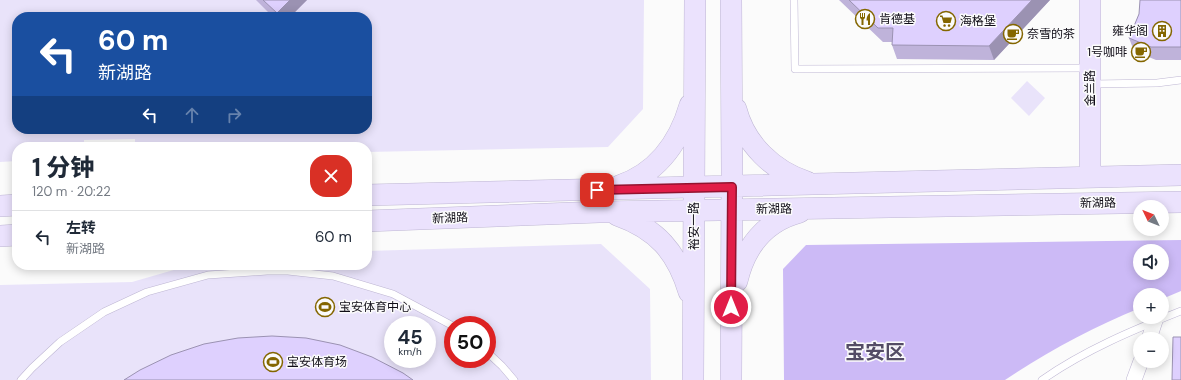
<!DOCTYPE html>
<html lang="zh">
<head>
<meta charset="utf-8">
<style>
	:root { --surface:#fff; --page:#f6f6f7; --text:#1f2937; --muted:#747a83; --line:#e0e1e3 }
	body { margin:0; font-family:"DM Sans","Noto Sans SC",sans-serif; background:var(--page); color:var(--text); height:100vh; display:flex; flex-direction:column; font-size:15px; white-space:nowrap }
	* { box-sizing:border-box; margin:0 }
	p { font-size:13px; color:var(--muted) }
	.icon { flex:none; width:22px; height:22px; fill:none; stroke:currentColor; stroke-width:2; stroke-linecap:round; stroke-linejoin:round }
	.map { position:relative; flex:1; overflow:hidden }
	.details { position:absolute; left:12px; top:142px; width:360px; height:128px; display:flex; flex-direction:column; background:var(--surface); border-radius:16px; box-shadow:0 2px 10px #0003 }
	.details>* { flex:none }
	.top-card { position:absolute; left:12px; top:12px; width:360px; height:122px; border-radius:16px; box-shadow:0 2px 10px #0003; background:#1a4fa0; color:#fff; overflow:hidden }
	.needle { width:26px; rotate:313deg }
	.controls { position:absolute; left:1133px; top:200px; display:grid; gap:8px }
	.controls a { display:grid; place-items:center; width:36px; height:36px; border-radius:50%; background:var(--surface); box-shadow:0 2px 10px #0003; font-size:20px }
	.speed { position:absolute; left:384px; top:316px; display:flex; gap:8px; font-size:20px; font-weight:700; text-align:center }
	.speed>* { display:grid; place-content:center; width:52px; height:52px; border-radius:50%; background:var(--surface); box-shadow:0 2px 10px #0003; line-height:1 }
	.speed small { font-size:10px; font-weight:400 }
	.speed .limit { border:6px solid #d22; background:#fff; color:#111 }
	.pin { position:absolute; display:grid; place-items:center; width:34px; height:34px; color:#fff; margin:-17px; border-radius:8px; box-shadow:0 2px 6px #0006 }
	.me { position:absolute; width:44px; margin:-22px; rotate:0deg; stroke-linejoin:round; filter:drop-shadow(0 0 3px #0008) }
	.turn { display:flex; align-items:center; gap:14px; height:84px; padding:0 20px; font-size:18px }
	.turn .icon { width:52px; height:52px; stroke-width:2.5 }
	.turn b { display:block; font-size:28px; line-height:34px }
	.lanes { display:flex; align-items:center; height:38px; padding:0 20px; background:#0003; justify-content:center; gap:20px; direction:ltr }
	.lanes .off { opacity:.35 }
	.round { display:grid; place-items:center; flex:none; width:42px; height:42px; border-radius:16px; background:var(--page) }
	.headline { display:flex; align-items:center; justify-content:space-between; height:68px; padding:0 20px }
	h1 { font-size:24px; font-weight:800; line-height:30px }
	ul { padding:0; list-style:none }
	li { display:flex; align-items:center; gap:12px; height:52px; padding:0 20px; border-top:1px solid var(--line) }
	li div { flex:1 }
	li b { display:block; font-size:15px }
	li em { font-style:normal }
	.map>svg:first-child { display:block }
	.green { fill:#e9e3fa; fill-rule:evenodd }
	.forest { fill:#ccbaf6; fill-rule:evenodd }
	.lines { fill:none; stroke-linecap:round; stroke-linejoin:round }
	.lane-casing { stroke:#beb6d3; stroke-width:8 }
	.street-casing { stroke:#beb6d3; stroke-width:16 }
	.secondary-casing { stroke:#beb6d3; stroke-width:22 }
	.lane { stroke:#fff; stroke-width:7 }
	.street { stroke:#fff; stroke-width:15 }
	.secondary { stroke:#ebe2fd; stroke-width:21 }
	.wall { fill:#bfb3da }
	.shaded-wall { fill:#9b92b2 }
	.building { fill:#ded0fe; stroke:#9b92b2 }
	.route-casing { stroke:#92132f; stroke-width:10 }
	.route { stroke:#e11d48; stroke-width:7 }
	.labels { text-anchor:middle; stroke-width:3; stroke-linejoin:round; paint-order:stroke }
	.poi-label { font-size:12px; fill:#100d17; stroke:#fbfbfb; text-anchor:start }
	.street-label { font-size:12px; fill:#100d17; stroke:#fbfbfb }
	.town-label { font-size:20px; font-weight:bold; fill:#544c66; stroke:#fbfbfb }
</style>
</head>
<body>
<div class="map">
<svg width="1181" height="380" viewBox="0 0 1181 380">
	<rect width="100%" height="100%" fill="#fbfbfb"/>
	<!-- green -->
	<path class="green" d="M0 0H644L643 109 608 147 367 152V147H135V139L84 140V147H17V161L0 162ZM17 17H367V129H17Z
		M1027 81 1045 98 1029 116 1011 98Z
		M601 244 650 289 651 380H0V285L132 282 191 265H367V251ZM393 325H427V359H393ZM453 325H487V359H453Z"/>
	<!-- forest -->
	<path class="forest" d="M1181 240V291L1162 299V295H1140V308C1093 327 1047 352 1005 380H784L783 269 806 245ZM1140 251H1162V273H1140Z"/>
	<g class="lines">
		<!-- lane casing -->
		<g class="lane-casing">
			<path id="lane" d="M794 0 795 69 1088 68
				M1092 84 1157 83 1181 80
				M487 352 502 366 514 380
				M21 380 32 368 60 342 104 312 147 292 208 275 267 271H288L333 276 393 294 453 326
				M1042 380C1085 350 1133 330 1181 311"/>
		</g>
		<!-- street casing -->
		<g class="street-casing">
			<path id="street" d="M1149 339 1155 321
				M1134 380 1141 361"/>
		</g>
		<!-- secondary casing -->
		<g class="secondary-casing">
			<path id="secondary" d="M731 0 732 170 731 380
				M1090 0V177
				M736 109C745 144 773 171 807 182
				M619 186C657 173 679 143 690 105
				M367 195 1181 175
				M0 206 17 205
				M617 215C657 229 677 252 689 292
				M367 221 599 212 1181 202
				M0 236 17 235
				M737 281C745 247 765 221 800 212
				M693 380 695 0"/>
		</g>
		<!-- lane -->
		<use href="#lane" class="lane"/>
		<!-- street -->
		<use href="#street" class="street"/>
		<!-- secondary -->
		<use href="#secondary" class="secondary"/>
	</g>
	<!-- wall -->
	<path class="wall" d="M256 0H307L290 17H273Z
		M839 0H1050L994 60 897 59 892 45V42H883Z
		M1181 0V60H1156L1134 51 1129 38 1139 14Z"/>
	<!-- shaded-wall -->
	<path class="shaded-wall" d="M290 0H307L290 17H278L277 13Z
		M1032 0H1050L994 60 989 46Z"/>
	<!-- building -->
	<path class="building" d="M263 0H290L277 13Z
		M849 0H1032L989 46 892 45 893 28H878Z
		M1140 0H1181V47H1151L1129 38 1139 14Z
		M272 336 306 338 340 345 372 357 403 373 413 380H124L140 370 171 355 204 344 238 338Z
		M1173 337H1181V380H1172Z"/>
	<g class="lines">
		<!-- route casing -->
		<g class="route-casing">
			<path id="route" d="M597 190 732 187 731 307"/>
		</g>
		<!-- route -->
		<use href="#route" class="route"/>
	</g>
	<!-- icons -->
	<defs>
		<g id="restaurant-ring" transform="scale(1)"><circle r="9.5" fill="#fbfbfb" stroke="#846600" stroke-width="1.5"/><path d="M-5-6h1v4h1v-4h1v4h1v-4h1v5L-1.5 .5V6h-2V.5L-5-1ZM5-6V6H3V1.5H1.5Q1.5-4 5-6Z" fill="#846600"/></g>
		<g id="supermarket-ring" transform="scale(1)"><circle r="9.5" fill="#fbfbfb" stroke="#846600" stroke-width="1.5"/><path d="M-6-5.5h2.5l.6 2H6L4.5 2H-2.5L-4.4-4H-6ZM-1.5 3.2a1.3 1.3 0 1 0 .1 0ZM3 3.2a1.3 1.3 0 1 0 .1 0Z" fill="#846600"/></g>
		<g id="building-ring" transform="scale(1)"><circle r="9.5" fill="#fbfbfb" stroke="#846600" stroke-width="1.5"/><path d="M-4-6H4V6H1V3H-1V6H-4ZM-2.5-4.3h1.7v1.8h-1.7ZM.8-4.3h1.7v1.8H.8ZM-2.5-1h1.7V.8h-1.7ZM.8-1h1.7V.8H.8Z" fill="#846600"/></g>
		<g id="cafe-ring" transform="scale(1)"><circle r="9.5" fill="#fbfbfb" stroke="#846600" stroke-width="1.5"/><path d="M-5.5-4.5H6V0H3Q3 3.5 0 3.5H-2.5Q-5.5 3.5-5.5 0ZM3-3.2v2h1.7v-2ZM-6 4.5H4V6H-6Z" fill="#846600"/></g>
		<g id="stadium-ring" transform="scale(1)"><circle r="9.5" fill="#fbfbfb" stroke="#846600" stroke-width="1.5"/><path d="M0-5a6.5 5 0 1 0 0 10a6.5 5 0 1 0 0-10ZM-3.5-1.8h7v3.6h-7Z" fill="#846600"/></g>
	</defs>
	<g fill-rule="evenodd">
		<use href="#restaurant-ring" x="865" y="19"/>
		<use href="#supermarket-ring" x="946" y="21"/>
		<use href="#building-ring" x="1162" y="31"/>
		<use href="#cafe-ring" x="1013" y="34"/>
		<use href="#cafe-ring" x="1141" y="52"/>
		<use href="#stadium-ring" x="325" y="307"/>
		<use href="#stadium-ring" x="273" y="362"/>
	</g>
	<g class="labels">
		<!-- poi labels -->
		<g class="poi-label">
			<text x="879" y="23">肯德基</text>
			<text x="960" y="25">海格堡</text>
			<text x="1148" y="35" text-anchor="end">雍华阁</text>
			<text x="1027" y="38">奈雪的茶</text>
			<text x="1127" y="56" text-anchor="end">1号咖啡</text>
			<text x="339" y="311">宝安体育中心</text>
			<text x="287" y="366">宝安体育场</text>
		</g>
		<!-- street labels -->
		<g class="street-label">
			<text transform="translate(1090 88) rotate(-90)" y="4">金兰路</text>
			<text transform="translate(1098 203) rotate(-1)" y="4">新湖路</text>
			<text transform="translate(774 209) rotate(-1)" y="4">新湖路</text>
			<text transform="translate(450 218) rotate(-2)" y="4">新湖路</text>
			<text transform="translate(694 226) rotate(-90)" y="4">裕安一路</text>
		</g>
		<!-- town labels -->
		<g class="town-label">
			<text x="875" y="359">宝安区</text>
		</g>
	</g>
</svg>
<div class="controls">
<a><svg class="needle" viewBox="-14 -14 28 28"><path d="M0-13l5 13h-10z" fill="#e53935"/><path d="M0 13l5-13h-10z" fill="#747a83"/></svg></a>
<a><svg class="icon" aria-label="sound" viewBox="0 0 24 24"><path d="M4 9h4l5-4v14l-5-4H4zM17 9q2 3 0 6"/></svg></a>
<a>+</a>
<a>−</a>
</div>
<div class="speed"><div>45<small>km/h</small></div><div class="limit">50</div></div>
<div class="pin" style="left:597px;top:190px;background:#d93025"><svg class="icon" aria-label="arrive" viewBox="0 0 24 24"><path d="M6 21V4h12l-3 4 3 4H6"/></svg></div>
<svg class="me" style="left:731px;top:307px" viewBox="-20 -20 40 40"><circle r="17" fill="#e11d48" stroke="#fff" stroke-width="3"/><path d="M0-11L8 9 0 5-8 9z" fill="#fff"/></svg>
<div class="top-card">
<div class="turn"><svg class="icon" aria-label="left" viewBox="0 0 24 24"><path d="M17 20v-9H6M10 6l-5 5 5 5"/></svg><div><b>60 m</b>新湖路</div></div>
<div class="lanes"><svg class="icon" aria-label="left" viewBox="0 0 24 24"><path d="M17 20v-9H6M10 6l-5 5 5 5"/></svg><svg class="icon off" aria-label="ahead" viewBox="0 0 24 24"><path d="M12 20V5M6 11l6-6 6 6"/></svg><svg class="icon off" aria-label="right" viewBox="0 0 24 24"><path d="M7 20v-9h11M14 6l5 5-5 5"/></svg></div>
</div>
<section class="details">
<div class="headline"><div><h1>1 分钟</h1><p>120 m · 20:22</p></div><a class="round" style="background:#d93025;color:#fff"><svg class="icon" aria-label="close" viewBox="0 0 24 24"><path d="M6 6l12 12M18 6L6 18"/></svg></a></div>
<ul>
<li><svg class="icon" aria-label="left" viewBox="0 0 24 24"><path d="M17 20v-9H6M10 6l-5 5 5 5"/></svg><div><b>左转</b><p>新湖路</p></div><em>60 m</em></li>
</ul>
</section>
</div>
</body>
</html>
